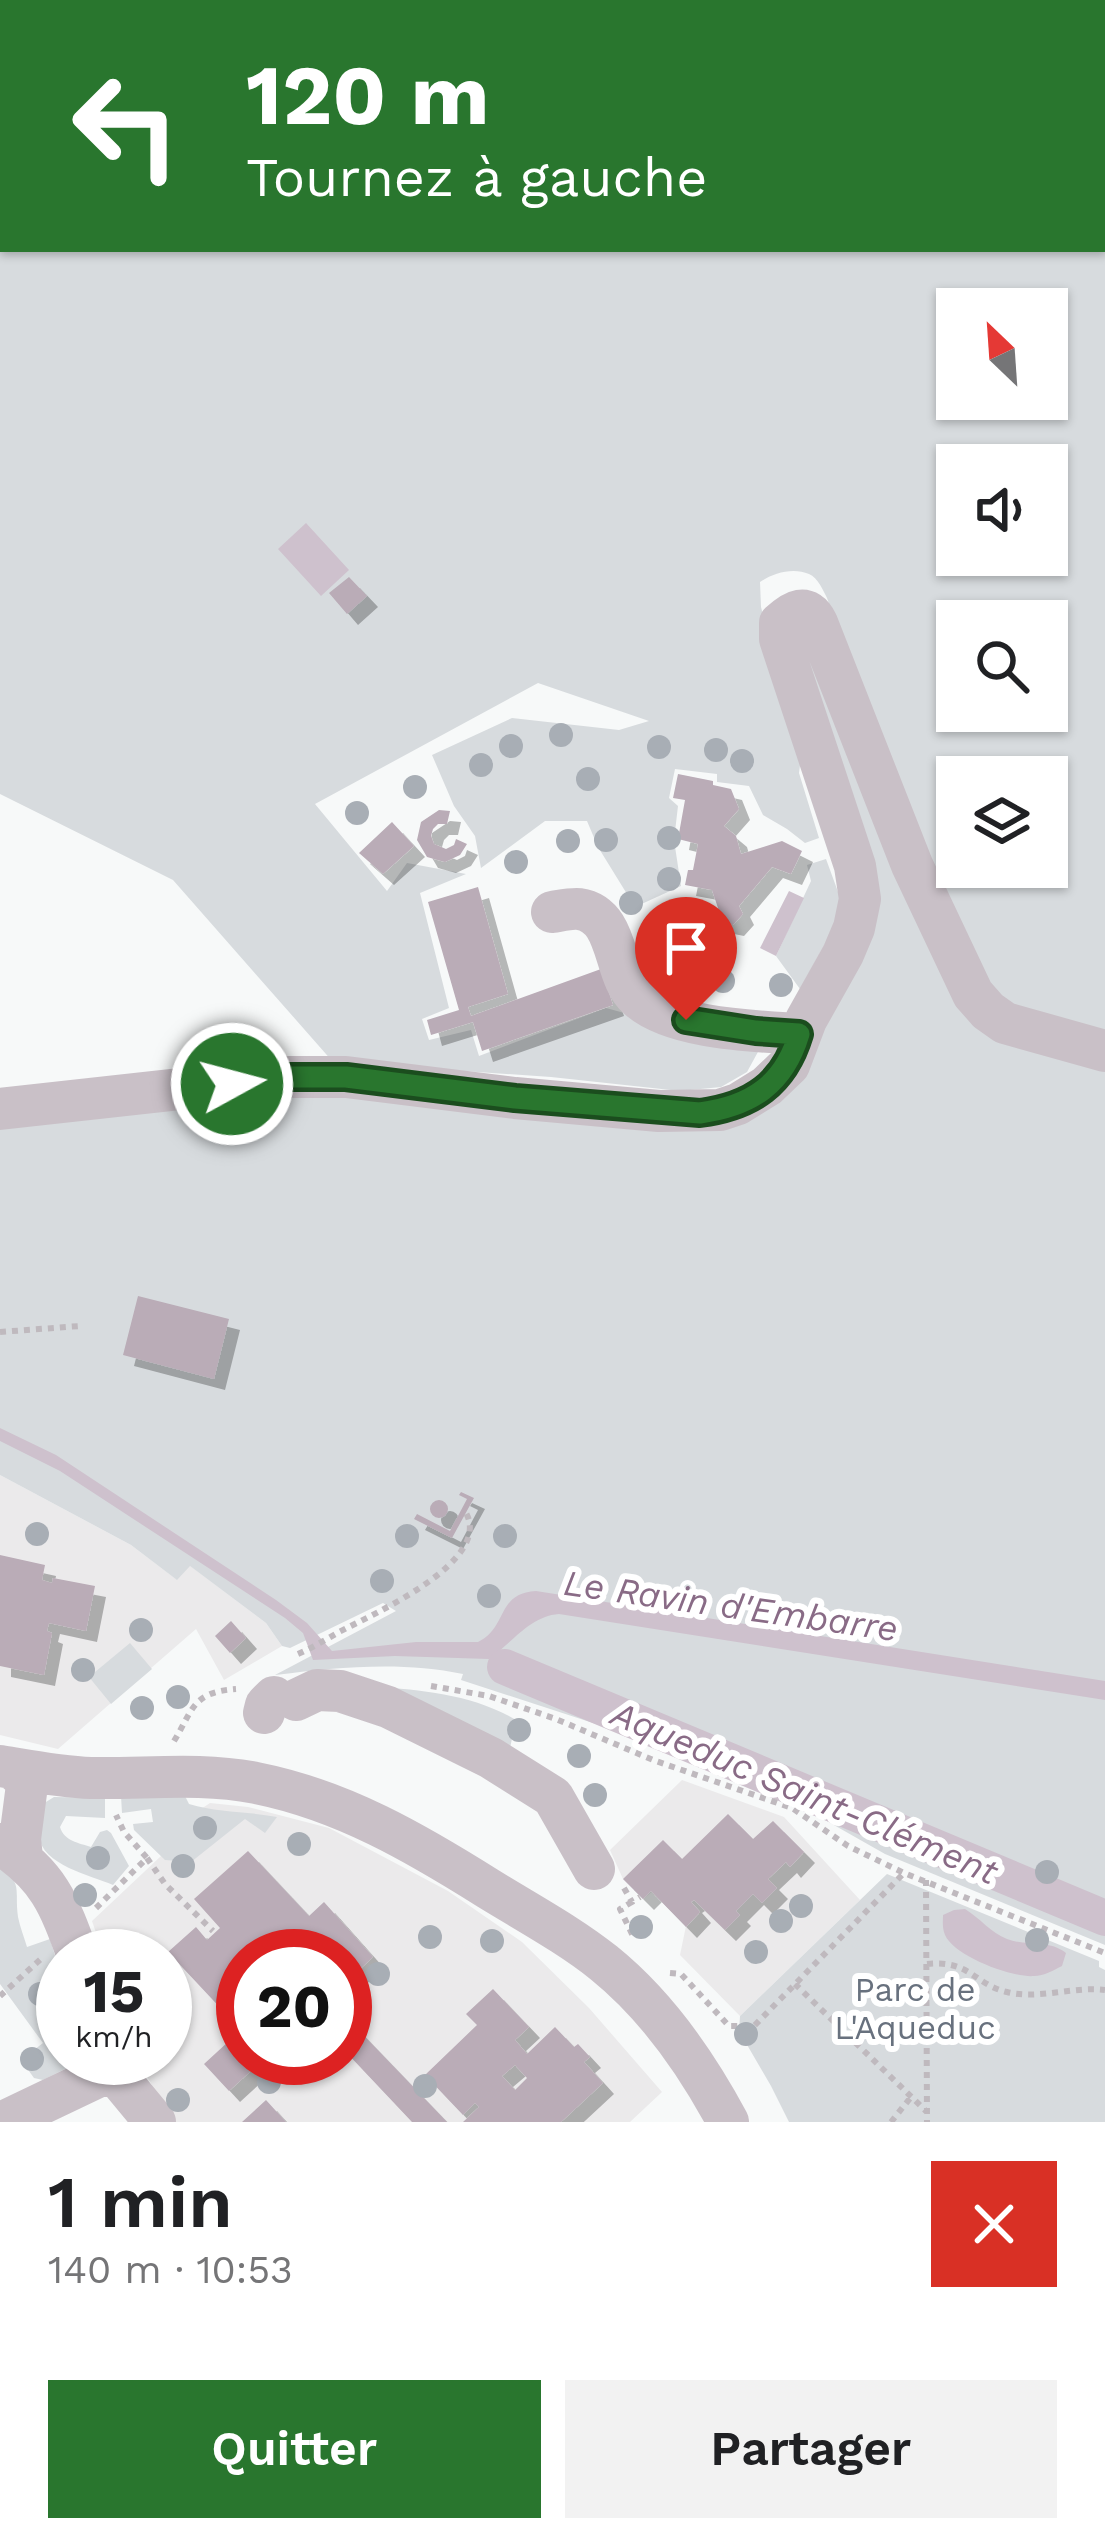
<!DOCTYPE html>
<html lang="fr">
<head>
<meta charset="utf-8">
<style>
	:root { --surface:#fff; --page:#f2f2f2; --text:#202124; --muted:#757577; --accent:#29762e }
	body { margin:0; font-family:"Work Sans",sans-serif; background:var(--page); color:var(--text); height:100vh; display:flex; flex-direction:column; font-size:45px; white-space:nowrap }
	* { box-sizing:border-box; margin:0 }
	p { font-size:39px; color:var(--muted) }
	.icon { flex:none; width:66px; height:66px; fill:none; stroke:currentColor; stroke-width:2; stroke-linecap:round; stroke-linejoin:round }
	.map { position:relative; height:2122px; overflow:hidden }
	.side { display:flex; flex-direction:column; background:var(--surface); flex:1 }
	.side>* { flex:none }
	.banner { position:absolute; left:0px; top:0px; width:1107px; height:252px; box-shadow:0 3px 9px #0004; background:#29762e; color:#fff; overflow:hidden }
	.needle { width:78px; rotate:335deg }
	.fabs { position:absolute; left:936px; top:288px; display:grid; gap:24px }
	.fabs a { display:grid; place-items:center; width:132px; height:132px; border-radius:0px; background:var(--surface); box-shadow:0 3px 9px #0004; font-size:60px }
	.speed { position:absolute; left:36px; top:1929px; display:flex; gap:24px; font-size:60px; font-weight:700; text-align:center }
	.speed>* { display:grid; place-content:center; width:156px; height:156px; border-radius:50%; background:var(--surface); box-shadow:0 3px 9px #0004; line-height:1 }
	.speed small { font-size:30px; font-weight:400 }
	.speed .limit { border:18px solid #d22; background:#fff; color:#111 }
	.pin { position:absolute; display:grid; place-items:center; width:102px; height:102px; color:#fff; margin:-123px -51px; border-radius:50% 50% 50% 0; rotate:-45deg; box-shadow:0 0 12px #0007 }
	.pin .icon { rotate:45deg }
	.me { position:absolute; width:132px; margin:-66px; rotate:83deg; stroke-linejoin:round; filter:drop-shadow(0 0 9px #0008) }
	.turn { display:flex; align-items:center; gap:42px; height:252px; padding:0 48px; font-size:54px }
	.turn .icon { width:156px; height:156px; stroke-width:2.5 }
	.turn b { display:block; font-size:84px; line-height:102px }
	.round { display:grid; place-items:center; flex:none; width:126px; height:126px; border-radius:0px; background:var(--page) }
	.headline { display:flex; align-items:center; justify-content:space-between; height:204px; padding:0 48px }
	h1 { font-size:72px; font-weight:600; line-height:90px }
	.action { display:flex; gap:24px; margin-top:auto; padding:24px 48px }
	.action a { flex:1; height:138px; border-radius:0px; background:var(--accent); color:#fff; font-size:48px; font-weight:600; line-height:138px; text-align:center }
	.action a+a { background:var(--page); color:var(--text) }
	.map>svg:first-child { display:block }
	.built { fill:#ebeaeb; fill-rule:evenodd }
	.green { fill:#d7dbde; fill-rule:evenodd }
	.water { fill:#cec1cd }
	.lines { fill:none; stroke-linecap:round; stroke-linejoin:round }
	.canal { stroke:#cec1cd; stroke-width:36 }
	.building { fill:#baacb7; fill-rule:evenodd; filter:url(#shadow) }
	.path { stroke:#bfb9be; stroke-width:6; stroke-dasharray:6 6; stroke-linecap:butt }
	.minor { stroke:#c9c0c7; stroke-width:42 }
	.tree { fill:#a8aeb5 }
	.route-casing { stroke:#1b4d1e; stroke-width:30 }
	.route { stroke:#29762e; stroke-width:21 }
	.labels { text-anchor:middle; stroke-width:12; stroke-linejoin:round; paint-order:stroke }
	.park-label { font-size:33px; fill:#68717e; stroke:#fff }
	.water-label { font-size:36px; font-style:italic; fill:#896b86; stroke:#fff }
</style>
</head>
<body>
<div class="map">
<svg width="1105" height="2122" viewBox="0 0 1105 2122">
	<defs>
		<filter id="shadow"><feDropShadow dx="11" dy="11" stdDeviation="0" flood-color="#0004"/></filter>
	</defs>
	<rect width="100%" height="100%" fill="#f7f9f9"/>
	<!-- built -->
	<path class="built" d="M0 1475 131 1545 176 1579 189 1565 266 1623 282 1646 224 1680 196 1629 58 1749 0 1735Z
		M682 1780 784 1817 860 1900 740 2016 680 1955 686 1926 652 1892 643 1899 623 1879 610 1850Z
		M210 1803 248 1807 329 1828 448 1891 522 1942 589 2008 662 2092 630 2122H172L137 2058H165V1956H104L92 1921 161 1856 186 1819ZM243 1956H345V2058H243Z"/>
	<!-- green -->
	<path class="green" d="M0 0H1105V1044L994 1000 892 781 827 598C823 590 818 578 809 574 793 567 773 573 760 582L761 607 770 642 803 743 799 773 819 838 805 843 787 829 763 815 749 786 717 782V774L675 769 669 798 678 806 674 840 681 886 635 907 598 847 587 821H545L481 868 475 836 454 806 432 755 512 718 619 730 649 721 538 683 315 804 387 891 407 863 466 874 420 893 449 1008 422 1019 429 1040 471 1030 479 1056 606 1008 759 1050 747 1072 721 1087 680 1091 551 1077 333 1062 173 880 0 794ZM3 3H1104V249H3ZM957 309H1047V399H957ZM957 465H1047V555H957ZM957 621H1047V711H957ZM957 777H1047V867H957Z
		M797 625 942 967 1105 1062V1909L898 1822 892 1831 1105 1920V1945L885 1854 788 1799 693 1762 639 1738 461 1680 463 1674C402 1661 337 1667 275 1675L396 1611 383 1603 290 1648 282 1646 266 1623 190 1566 177 1580 131 1545 0 1475V1123L284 1091 740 1116 857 941Z
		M826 859 841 900V915L800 989 776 956 811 881 807 865Z
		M130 1643 152 1669 111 1704 89 1677Z
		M374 1686C424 1691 472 1694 516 1720L510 1748Z
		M121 1796H185L189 1804C218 1813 247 1811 277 1817L265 1833 245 1819 191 1862 165 1860 134 1830 133 1824 153 1822 151 1809 122 1813Z
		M54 1797 105 1798V1818L66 1816 60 1827C64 1841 79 1843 91 1847L100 1832 107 1830 111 1833 129 1866 113 1885C90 1875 42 1865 39 1836 38 1827 40 1815 41 1805Z
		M0 1863C24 1888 14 1888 18 1917 20 1927 24 1937 27 1947L50 1939 63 1982V2058H74L67 2068 43 2080 34 2078 21 2060 43 2043 0 1984Z
		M887 1874 1099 1961V1967L1105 1970V2122H789L771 2086 739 2031 740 2016Z"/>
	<!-- water -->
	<path class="water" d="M306 523 349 570 321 596 278 549Z
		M789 891 804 898 776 956 760 948Z
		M0 1428 56 1455 276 1600 307 1623 332 1651 416 1642H478C508 1628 496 1593 536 1591L1105 1681V1700L559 1614C530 1616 512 1643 489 1659L395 1656 313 1660 303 1633 285 1618 60 1471 0 1441Z
		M965 1909C980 1918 991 1933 1007 1939 1028 1947 1048 1939 1066 1953L1062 1966C1054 1970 1044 1976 1034 1976 1012 1978 954 1956 945 1935 942 1928 943 1922 943 1915L954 1910Z"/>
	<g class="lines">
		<!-- canal -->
		<path class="canal" d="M505 1667 1105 1918"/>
	</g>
	<!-- building -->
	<path class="building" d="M349 577 367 596 347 614 329 593Z
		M678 774 713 781V785L731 789 739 809 724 826 736 836 741 854 782 841 802 851 791 874 772 867 739 906 743 914 733 925 723 923 712 890 685 885 688 870H693L698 844 678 839 685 800 673 798Z
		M439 810 450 811 447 824H438L433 829 431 836 434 844 446 849 454 845 456 839 467 844 460 855 445 862 427 857 417 840 421 822Z
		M392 822 414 846 383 874 359 853Z
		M478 887 508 994 468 1007 471 1016 601 969 613 1005 482 1051 473 1022 431 1035 427 1020 459 1010 428 902Z
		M138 1296 229 1319 214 1379 123 1355Z
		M461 1492 474 1498 452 1538 414 1519 417 1514 450 1531 467 1499 459 1495Z
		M430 1509a9 9 0 1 1 18 0a9 9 0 1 1-18 0Z
		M0 1555 45 1565 42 1580 52 1583 53 1578 95 1586 86 1631 49 1623 47 1631 52 1633 44 1675 0 1666Z
		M231 1621 246 1638 230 1653 215 1636Z
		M728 1814 753 1839 773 1821 804 1852 790 1867 786 1862 768 1879 777 1888 762 1903 753 1894 736 1911 740 1915 725 1930 694 1900 691 1902 700 1912 686 1927 651 1891 643 1899 623 1879 663 1840 682 1859Z
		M248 1851 309 1916 324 1902 373 1957 345 1983V1956H271L258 1942 246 1953 249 1956H243V2058H265L229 2091 204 2064 241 2030 168 1952 196 1927 207 1940 220 1928 194 1899Z
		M493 1989 529 2027 515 2040 527 2054 555 2027 574 2047 578 2044 590 2057 584 2062 603 2083 561 2122H463L479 2107 475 2103 463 2115 425 2075 477 2025 466 2014ZM515 2065 527 2078 515 2090 502 2076Z
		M345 2016 447 2122H412L345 2051Z
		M266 2100 286 2122H242Z"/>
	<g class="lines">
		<!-- path -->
		<path class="path" d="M0 1332 80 1326
			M298 1654C312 1648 325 1640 339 1632 371 1615 493 1562 466 1513
			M431 1686 489 1696 556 1719 653 1760 792 1808 848 1846 904 1873 1105 1953
			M174 1741C193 1710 192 1692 236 1689
			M147 1858 165 1884 213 1931
			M926 1880 927 2122
			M624 1888 632 1902 640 1897
			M632 1902 620 1909 633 1936
			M96 1908 147 1858 124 1832 116 1815
			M927 1964C971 1960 973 1984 1007 1992 1038 2000 1074 1986 1105 1990
			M670 1973 681 1974 729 2026H754L904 1873
			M795 1984 927 2112
			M0 1996 42 1958
			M891 2122 911 2097"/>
		<!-- minor -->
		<path class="minor" d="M552 912C559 911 572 908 579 909 621 915 612 976 638 998 672 1029 754 1031 799 1034
			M0 1109 289 1077H346L515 1098 659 1111 720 1110 738 1104 767 1086 789 1065 806 1020 843 954 854 928 860 899 855 866 780 639V623C793 611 807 602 817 623L912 865 973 994 988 1011 1005 1023 1105 1051
			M296 1700 317 1690 340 1691 388 1707 491 1758 553 1797 594 1869
			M264 1713 266 1705 274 1697
			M0 1766C30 1771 61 1777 91 1778 147 1779 201 1772 256 1783 342 1800 416 1843 489 1889 528 1913 569 1935 604 1963 656 2005 697 2064 728 2122
			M12 1768 24 1778 27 1785 20 1839 22 1858
			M0 1844C48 1875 59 1903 78 1956
			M109 2058 112 2070 155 2122
			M3 2122 112 2070"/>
	</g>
	<!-- trees -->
	<g class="tree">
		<circle cx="561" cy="735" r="12"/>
		<circle cx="511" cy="746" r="12"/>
		<circle cx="659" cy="747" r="12"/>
		<circle cx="716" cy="750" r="12"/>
		<circle cx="742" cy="761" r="12"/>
		<circle cx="481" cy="765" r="12"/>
		<circle cx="588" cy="779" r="12"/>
		<circle cx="415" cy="787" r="12"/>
		<circle cx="357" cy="813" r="12"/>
		<circle cx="669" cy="838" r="12"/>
		<circle cx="606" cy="840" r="12"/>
		<circle cx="568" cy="841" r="12"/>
		<circle cx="516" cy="862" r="12"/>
		<circle cx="669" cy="879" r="12"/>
		<circle cx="631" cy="903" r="12"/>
		<circle cx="698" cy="913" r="12"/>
		<circle cx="684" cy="967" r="12"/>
		<circle cx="723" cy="981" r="12"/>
		<circle cx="781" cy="985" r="12"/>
		<circle cx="37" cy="1534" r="12"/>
		<circle cx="407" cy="1536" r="12"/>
		<circle cx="505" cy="1536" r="12"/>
		<circle cx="382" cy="1581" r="12"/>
		<circle cx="489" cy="1596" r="12"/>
		<circle cx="141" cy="1630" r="12"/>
		<circle cx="83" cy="1670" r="12"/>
		<circle cx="178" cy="1697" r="12"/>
		<circle cx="142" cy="1708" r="12"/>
		<circle cx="519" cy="1730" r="12"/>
		<circle cx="579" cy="1756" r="12"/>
		<circle cx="595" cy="1795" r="12"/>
		<circle cx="205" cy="1828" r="12"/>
		<circle cx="299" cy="1844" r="12"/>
		<circle cx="98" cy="1858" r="12"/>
		<circle cx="183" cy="1866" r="12"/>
		<circle cx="1047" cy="1872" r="12"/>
		<circle cx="85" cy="1895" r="12"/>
		<circle cx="801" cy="1906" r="12"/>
		<circle cx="781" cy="1921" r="12"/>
		<circle cx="641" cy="1927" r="12"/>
		<circle cx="430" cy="1937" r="12"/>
		<circle cx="1037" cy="1940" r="12"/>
		<circle cx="492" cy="1941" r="12"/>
		<circle cx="756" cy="1952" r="12"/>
		<circle cx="378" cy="1974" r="12"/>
		<circle cx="40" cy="1994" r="12"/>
		<circle cx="746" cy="2034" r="12"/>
		<circle cx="32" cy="2059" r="12"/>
		<circle cx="269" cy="2082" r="12"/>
		<circle cx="425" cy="2086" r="12"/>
		<circle cx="178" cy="2100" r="12"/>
	</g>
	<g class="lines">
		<!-- route casing -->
		<g class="route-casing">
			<path id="route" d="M232 1084 289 1077H346L515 1098 700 1113C752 1106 784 1084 799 1034L756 1031 686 1020"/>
		</g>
		<!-- route -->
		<use href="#route" class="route"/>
	</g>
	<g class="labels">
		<!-- park labels -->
		<g class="park-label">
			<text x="915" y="2001">Parc de<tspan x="915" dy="38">L'Aqueduc</tspan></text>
		</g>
		<!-- water labels -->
		<g class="water-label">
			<text transform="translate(731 1605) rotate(8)" y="13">Le Ravin d'Embarre</text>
			<text transform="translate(805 1792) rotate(23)" y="13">Aqueduc Saint-Clément</text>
		</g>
	</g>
</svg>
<div class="fabs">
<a><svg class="needle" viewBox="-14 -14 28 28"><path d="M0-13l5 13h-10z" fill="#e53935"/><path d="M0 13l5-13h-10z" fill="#757577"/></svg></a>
<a><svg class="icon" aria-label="sound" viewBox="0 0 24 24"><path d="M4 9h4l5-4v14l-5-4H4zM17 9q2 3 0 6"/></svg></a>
<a><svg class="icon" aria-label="search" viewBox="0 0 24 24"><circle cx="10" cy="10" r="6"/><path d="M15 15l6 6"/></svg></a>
<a><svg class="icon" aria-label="layers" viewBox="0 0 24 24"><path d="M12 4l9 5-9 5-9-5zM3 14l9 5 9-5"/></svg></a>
</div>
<div class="speed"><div>15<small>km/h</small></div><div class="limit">20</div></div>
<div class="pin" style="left:686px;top:1020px;background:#d93025"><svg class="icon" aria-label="arrive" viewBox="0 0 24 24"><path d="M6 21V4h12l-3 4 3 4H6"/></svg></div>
<svg class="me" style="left:232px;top:1084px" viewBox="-20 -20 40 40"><circle r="17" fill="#29762e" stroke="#fff" stroke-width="3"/><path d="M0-11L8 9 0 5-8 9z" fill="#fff"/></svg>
<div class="banner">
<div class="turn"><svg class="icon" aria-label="left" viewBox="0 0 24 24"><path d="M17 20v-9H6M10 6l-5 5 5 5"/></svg><div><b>120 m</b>Tournez à gauche</div></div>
</div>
</div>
<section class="side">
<div class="headline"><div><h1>1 min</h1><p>140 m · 10:53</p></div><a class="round" style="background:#d93025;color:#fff"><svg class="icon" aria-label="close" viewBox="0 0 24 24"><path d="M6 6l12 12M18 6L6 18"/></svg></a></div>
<div class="action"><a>Quitter</a><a>Partager</a></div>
</section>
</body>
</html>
